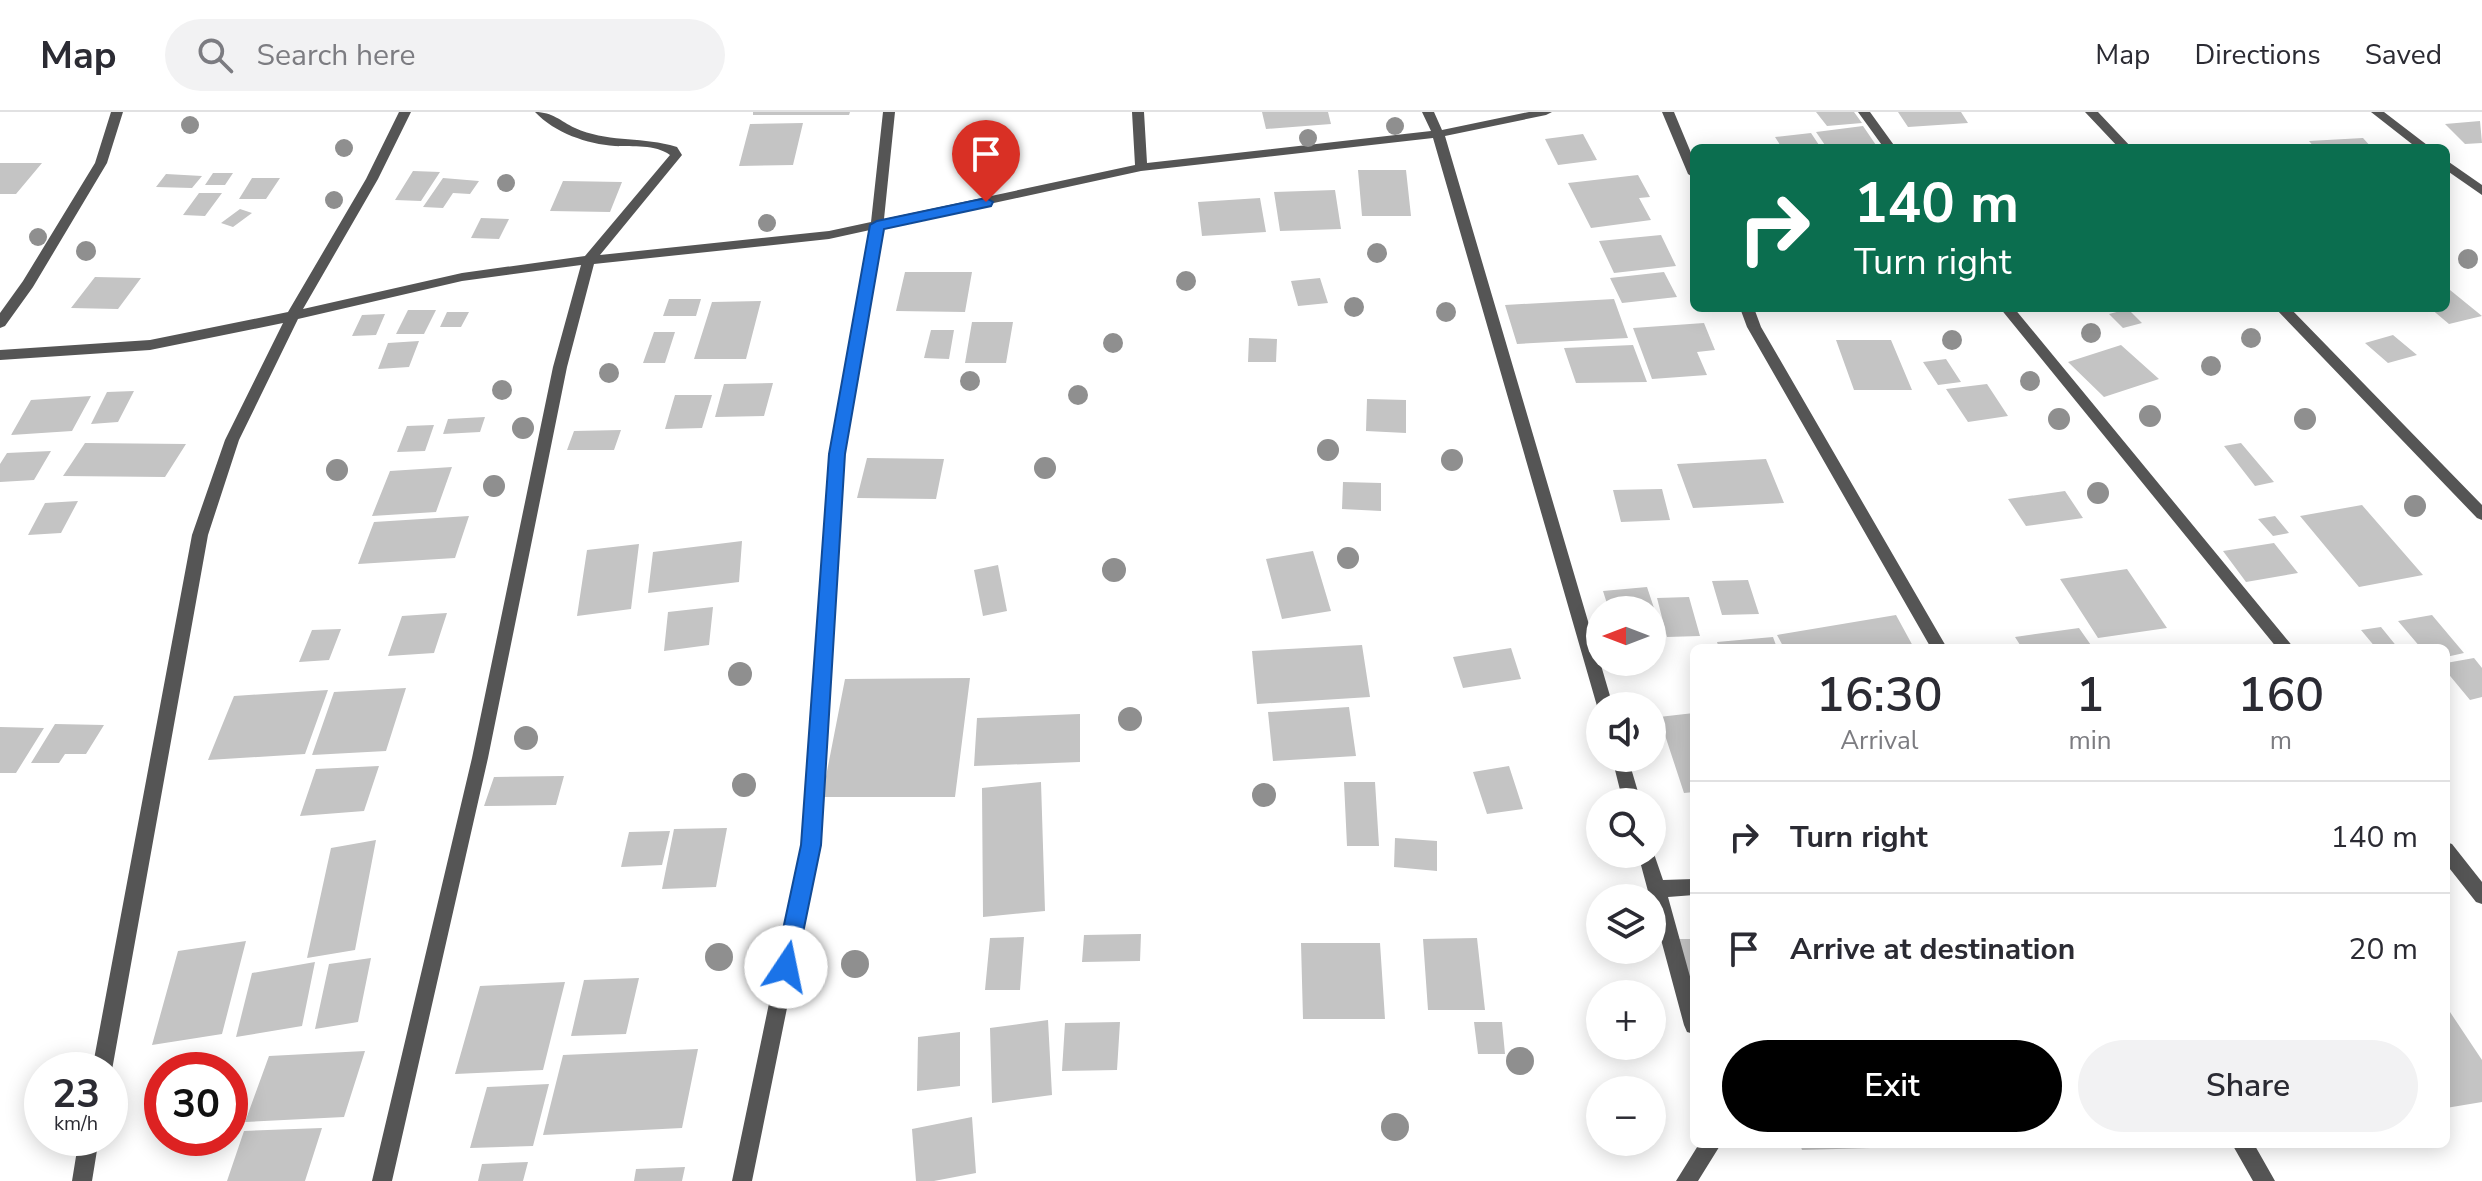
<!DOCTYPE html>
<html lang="en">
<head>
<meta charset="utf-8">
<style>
	:root { --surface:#fff; --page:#f2f2f3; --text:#2b2b33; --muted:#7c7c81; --line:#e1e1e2; --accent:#000 }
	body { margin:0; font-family:"Nunito Sans",sans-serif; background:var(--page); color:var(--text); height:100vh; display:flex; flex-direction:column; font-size:30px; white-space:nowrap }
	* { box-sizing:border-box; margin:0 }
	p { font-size:26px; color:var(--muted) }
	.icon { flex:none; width:44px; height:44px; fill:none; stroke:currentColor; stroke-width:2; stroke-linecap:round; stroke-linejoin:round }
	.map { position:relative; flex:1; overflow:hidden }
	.sheet { position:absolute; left:1690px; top:532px; width:760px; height:504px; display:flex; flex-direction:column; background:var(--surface); border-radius:12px; box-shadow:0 4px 20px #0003 }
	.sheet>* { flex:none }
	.guide { position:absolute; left:1690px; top:32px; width:760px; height:168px; border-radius:12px; box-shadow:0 4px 20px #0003; background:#0b6e4f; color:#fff; overflow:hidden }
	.needle { width:52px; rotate:270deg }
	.buttons { position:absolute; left:1586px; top:484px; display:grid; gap:16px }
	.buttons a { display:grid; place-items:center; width:80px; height:80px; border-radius:50%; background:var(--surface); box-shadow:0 4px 20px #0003; font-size:40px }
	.speed { position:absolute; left:24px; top:940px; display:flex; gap:16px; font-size:40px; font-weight:700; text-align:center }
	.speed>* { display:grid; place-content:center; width:104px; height:104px; border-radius:50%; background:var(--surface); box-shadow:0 4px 20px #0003; line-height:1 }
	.speed small { font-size:20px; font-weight:400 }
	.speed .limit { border:12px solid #d22; background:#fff; color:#111 }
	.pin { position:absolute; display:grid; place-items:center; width:68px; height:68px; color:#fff; margin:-82px -34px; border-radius:50% 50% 50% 0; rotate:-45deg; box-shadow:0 0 8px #0007 }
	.pin .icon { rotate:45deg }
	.me { position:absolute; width:88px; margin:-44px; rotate:11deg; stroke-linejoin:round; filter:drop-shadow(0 0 6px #0008) }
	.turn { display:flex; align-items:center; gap:28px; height:168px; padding:0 32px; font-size:36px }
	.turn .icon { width:104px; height:104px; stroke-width:2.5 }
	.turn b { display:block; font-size:56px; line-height:68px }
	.eta { display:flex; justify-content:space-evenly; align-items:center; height:136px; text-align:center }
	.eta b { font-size:48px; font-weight:600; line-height:56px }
	.action { display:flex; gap:16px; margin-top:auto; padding:16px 32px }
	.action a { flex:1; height:92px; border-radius:48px; background:var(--accent); color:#fff; font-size:32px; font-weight:600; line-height:92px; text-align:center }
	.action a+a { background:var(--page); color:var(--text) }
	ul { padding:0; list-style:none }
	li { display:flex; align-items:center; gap:24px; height:112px; padding:0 32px; border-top:2px solid var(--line) }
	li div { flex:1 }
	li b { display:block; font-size:30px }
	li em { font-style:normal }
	header { display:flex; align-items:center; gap:48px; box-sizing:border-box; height:112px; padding:0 40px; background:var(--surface); border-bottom:2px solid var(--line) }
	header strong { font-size:38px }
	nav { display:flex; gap:44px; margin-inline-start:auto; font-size:28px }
	.search { width:560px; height:72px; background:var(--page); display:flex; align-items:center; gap:20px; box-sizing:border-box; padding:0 28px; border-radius:44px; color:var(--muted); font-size:30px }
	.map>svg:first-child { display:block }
	.building { fill:#c4c4c4 }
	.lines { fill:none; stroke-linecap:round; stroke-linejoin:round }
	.street { fill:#555; fill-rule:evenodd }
	.tree { fill:#8f8f8f }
	.route { fill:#1a73e8; stroke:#114b97; stroke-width:2 }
</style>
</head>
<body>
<header>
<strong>Map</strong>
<div class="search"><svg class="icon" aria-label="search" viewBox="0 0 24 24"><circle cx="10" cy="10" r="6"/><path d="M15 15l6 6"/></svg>Search here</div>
<nav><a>Map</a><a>Directions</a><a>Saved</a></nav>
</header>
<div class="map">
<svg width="2482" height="1069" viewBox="0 0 2482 1069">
	<rect width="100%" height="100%" fill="#fff"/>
	<!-- building -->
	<path class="building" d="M753 0H850L849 3H753Z
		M1262 0H1328L1331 12 1266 17Z
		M1816 0H1854L1862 11 1827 14Z
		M1898 0H1961L1968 11 1908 15Z
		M2480 9 2482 31 2465 32 2445 12Z
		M803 11 793 53 739 54 750 12Z
		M1863 14 1878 36H1827L1816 20Z
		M1811 21 1821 36H1782L1775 25Z
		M1583 22 1597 48 1558 53 1545 27Z
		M2363 26 2372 36H2315L2309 29Z
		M0 51H42L16 82H0Z
		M1358 58H1406L1411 104H1362Z
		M413 59 440 60 421 89 395 88Z
		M213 61H233L225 73H205Z
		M166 62 202 64 192 76 156 75Z
		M1638 63 1650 85 1639 86 1651 108 1591 116 1568 71Z
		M252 66H280L266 87H239Z
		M443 66 479 69 470 82 453 81 443 96 423 95Z
		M563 69 622 70 610 100 550 99Z
		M1335 78 1341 117 1280 119 1274 80Z
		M199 81H222L205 104 183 103Z
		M1260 86 1266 120 1202 124 1198 90Z
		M240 97 252 101 233 115 221 111Z
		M481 106 509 107 499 127 471 126Z
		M1661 123 1676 154 1614 161 1599 129Z
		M905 160H972L965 200 896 199Z
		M1664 160 1677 185 1622 191 1610 166Z
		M95 165 141 166 118 197 71 196Z
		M1320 166 1328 191 1298 194 1291 169Z
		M2450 178 2482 204 2449 212 2430 196H2446V179Z
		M669 187H701L696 204H663Z
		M1614 187 1628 226 1517 232 1505 193Z
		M761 189 746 247H694L712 190Z
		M2128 197 2142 211 2123 216 2109 202Z
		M408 198H436L424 222H396Z
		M447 200H469L461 215H440Z
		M385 202 376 223 352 224 362 203Z
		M972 210H1013L1006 251H965Z
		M1704 211 1715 238 1697 240 1707 263 1652 267 1633 216Z
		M931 218H954L949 247 924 246Z
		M654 220H675L665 251H643Z
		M2393 223 2417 243 2388 251 2365 231Z
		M1249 226 1277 227 1276 250H1248Z
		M1836 228H1891L1912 278H1854Z
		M419 229 409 255 378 257 388 231Z
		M1633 233 1647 270 1576 271 1564 236Z
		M2121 233 2159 267 2104 285 2068 250Z
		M1946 247 1961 270 1938 273 1923 250Z
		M773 271 764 304 715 305 724 272Z
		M1987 272 2008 304 1968 310 1946 277Z
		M134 279 118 310 91 312 107 280Z
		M675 283H712L702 316 665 317Z
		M91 284 72 319 11 323 31 288Z
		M1367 287 1406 288V321L1366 319Z
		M485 305 480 320 443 322 448 307Z
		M434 313 425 339 397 340 407 314Z
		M621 318 614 338H567L574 319Z
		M85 331 186 332 165 365 63 364Z
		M2241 331 2274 370 2255 374 2224 334Z
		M51 339 34 368 0 370V352L7 341Z
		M867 346 944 347 936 387 857 386Z
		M1766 347 1784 391 1693 396 1677 352Z
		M452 355 436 400 372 404 390 359Z
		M1343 370 1381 371V399L1342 397Z
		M1662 377 1670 408 1621 410 1613 378Z
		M2065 379 2083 406 2026 414 2008 387Z
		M78 389 61 421 28 423 45 391Z
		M2362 393 2423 463 2359 475 2300 404Z
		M469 404 455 446 358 452 374 410Z
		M2275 404 2289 421 2273 424 2258 407Z
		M742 429 739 470 648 481 653 440Z
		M2274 431 2298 461 2246 470 2223 439Z
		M639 432 631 497 577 504 587 438Z
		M1313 439 1331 499 1282 507 1266 447Z
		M998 453 1007 499 983 504 974 458Z
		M2127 457 2167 516 2098 526 2060 467Z
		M1748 468 1759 502 1722 503 1712 469Z
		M1647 475 1654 496 1609 498 1603 479Z
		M1689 485 1700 524 1667 525 1657 486Z
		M713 495 709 533 664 539 668 500Z
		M447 501 434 541 388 544 402 504Z
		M1896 503 1914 536H1784L1777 523Z
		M2432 503 2464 541 2446 545V536H2421L2398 509Z
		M2381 515 2398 536H2376L2361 518Z
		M2079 516 2093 536H2022L2015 525Z
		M341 517 329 548 299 550 312 518Z
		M1773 525 1777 536H1719L1717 530Z
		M1362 533 1370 585 1257 592 1252 539Z
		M1511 536 1521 567 1463 576 1453 545Z
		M2474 546 2482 556V585L2470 588 2446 559V551Z
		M970 566 955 685H822L845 567Z
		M406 576 386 639 312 643 334 580Z
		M328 578 305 642 208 648 234 584Z
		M1349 595 1356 644 1273 649 1268 600Z
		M1694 601V680L1684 681 1659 605Z
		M1080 602V650L974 654 977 606Z
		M55 612 104 613 86 642H65L59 651H31Z
		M0 615 44 616 16 661H0Z
		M379 654 364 699 300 704 316 657Z
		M1509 654 1523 697 1487 702 1473 660Z
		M564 664 556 693 484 694 494 665Z
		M1041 670 1045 799 983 805 982 676Z
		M1344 670H1375L1379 734H1347Z
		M727 716 716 775 662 777 674 717Z
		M670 719 662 753 621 755 629 720Z
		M1395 726 1437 729V759L1394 755Z
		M376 728 355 838 307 846 331 736Z
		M1141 822 1140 849 1082 850 1084 823Z
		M1024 825 1020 878H985L990 826Z
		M1477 826 1485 898H1428L1423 827Z
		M1678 827H1694V890Z
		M246 829 222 922 152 933 178 839Z
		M1301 831H1380L1385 907H1303Z
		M371 846 358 910 315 917 329 852Z
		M315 850 302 914 236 925 252 861Z
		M639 866 626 922 571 924 584 868Z
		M565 870 543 958 455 962 480 874Z
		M2446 894 2482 948V990L2446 996Z
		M1048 908 1052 983 992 991 990 916Z
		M1120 910 1117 958 1062 959 1065 911Z
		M1474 910H1502L1505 942H1478Z
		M960 920V974L917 979 918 925Z
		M698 937 682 1016 543 1023 563 943Z
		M365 939 344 1005 245 1010 269 944Z
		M549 972 533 1034 470 1036 487 975Z
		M972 1005 976 1061 934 1069H916L912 1017Z
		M322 1016 305 1069H227L244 1019Z
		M1800 1032H1870L1871 1036 1802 1038Z
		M528 1050 523 1069H478L482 1052Z
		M685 1055 682 1069H634L636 1057Z"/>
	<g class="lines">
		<!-- street -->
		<path class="street" d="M111 0H123L107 51 33 175 5 214 0 216V201L23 169 95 51Z
			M399 0H411L378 67 303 197 462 161 585 144 670 43C655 32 633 35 615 34 587 32 555 21 535 0 553 0 560 9 575 16 606 30 638 25 670 33L677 35 682 43 600 143 829 119 871 110 883 0H895L884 107 1135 53 1132 0H1144L1147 51 1431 19 1422 0H1434L1442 18 1529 0H1552L1546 3 1445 24 1613 594H1600V599L1597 594 1433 26 1141 59 883 115 844 342 820 733 752 1069H732L802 733 830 342 870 118 829 127 594 152 567 255 488 646 392 1069H372L472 646 553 255 581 153 462 169 298 207 239 328 208 423 112 958 110 962V958H92L192 423 225 328 283 211 150 238 0 248V238L150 228 288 200 366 67Z
			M1662 0H1674L1694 48V66L1688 62Z
			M1858 0H1870L1896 36H1884Z
			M2085 0H2098L2132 36H2119Z
			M2371 0H2384L2431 36H2417Z
			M2446 48 2482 73V83L2446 58Z
			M1740 196H1754L1761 215 1947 536H1931L1747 215Z
			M2000 196H2014L2294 536H2277Z
			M2275 196H2290L2482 393V408L2477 406Z
			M1612 646H1628L1641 690H1623Z
			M2446 730 2452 732 2482 770V792L2476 790 2446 752Z
			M1652 736 1663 768 1694 767V783L1668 785 1694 879V922L1687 920 1684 913 1638 742H1652Z
			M79 1026H99L92 1069H72Z
			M1699 1032H1721L1698 1069H1676Z
			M2232 1032H2254L2275 1069H2253Z"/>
	</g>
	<!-- trees -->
	<g class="tree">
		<circle cx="190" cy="13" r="9"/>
		<circle cx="1395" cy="14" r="9"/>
		<circle cx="1308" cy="26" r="9"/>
		<circle cx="344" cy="36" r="9"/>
		<circle cx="506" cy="71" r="9"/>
		<circle cx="334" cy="88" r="9"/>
		<circle cx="767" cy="111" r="9"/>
		<circle cx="38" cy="125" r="9"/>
		<circle cx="86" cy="139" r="10"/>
		<circle cx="1377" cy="141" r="10"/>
		<circle cx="2468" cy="147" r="10"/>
		<circle cx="1186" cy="169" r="10"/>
		<circle cx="1354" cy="195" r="10"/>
		<circle cx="1446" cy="200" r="10"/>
		<circle cx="2091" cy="221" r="10"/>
		<circle cx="2251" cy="226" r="10"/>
		<circle cx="1952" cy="228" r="10"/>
		<circle cx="1113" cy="231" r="10"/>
		<circle cx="2211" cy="254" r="10"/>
		<circle cx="609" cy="261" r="10"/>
		<circle cx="970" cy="269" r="10"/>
		<circle cx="2030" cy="269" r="10"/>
		<circle cx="502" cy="278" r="10"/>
		<circle cx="1078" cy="283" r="10"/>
		<circle cx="2150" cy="304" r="11"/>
		<circle cx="2059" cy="307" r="11"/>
		<circle cx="2305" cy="307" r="11"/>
		<circle cx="523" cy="316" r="11"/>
		<circle cx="1328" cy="338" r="11"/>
		<circle cx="1452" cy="348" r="11"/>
		<circle cx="1045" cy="356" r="11"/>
		<circle cx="337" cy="358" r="11"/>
		<circle cx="494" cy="374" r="11"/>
		<circle cx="2098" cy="381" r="11"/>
		<circle cx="2415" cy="394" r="11"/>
		<circle cx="1348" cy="446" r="11"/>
		<circle cx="1114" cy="458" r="12"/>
		<circle cx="740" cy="562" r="12"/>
		<circle cx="1130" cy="607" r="12"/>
		<circle cx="526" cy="626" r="12"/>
		<circle cx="744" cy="673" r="12"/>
		<circle cx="1264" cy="683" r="12"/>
		<circle cx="719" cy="845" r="14"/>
		<circle cx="855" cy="852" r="14"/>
		<circle cx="1520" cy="949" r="14"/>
		<circle cx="1395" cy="1015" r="14"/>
	</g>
	<!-- route -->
	<path class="route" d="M986 86 993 90 991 94 884 117 845 342 821 733 796 855 793 863 786 865 778 863 775 855 801 733 829 342 870 113 877 109Z"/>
</svg>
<div class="buttons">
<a><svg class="needle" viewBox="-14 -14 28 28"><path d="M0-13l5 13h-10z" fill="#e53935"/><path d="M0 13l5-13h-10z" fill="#7c7c81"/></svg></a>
<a><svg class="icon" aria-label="sound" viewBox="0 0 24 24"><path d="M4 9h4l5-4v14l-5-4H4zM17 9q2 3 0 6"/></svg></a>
<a><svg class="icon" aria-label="search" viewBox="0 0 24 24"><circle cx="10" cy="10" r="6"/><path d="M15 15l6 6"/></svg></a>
<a><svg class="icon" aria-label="layers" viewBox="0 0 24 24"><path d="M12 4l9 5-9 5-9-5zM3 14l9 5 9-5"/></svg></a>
<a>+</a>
<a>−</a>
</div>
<div class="speed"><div>23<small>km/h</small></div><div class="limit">30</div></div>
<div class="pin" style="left:986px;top:90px;background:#d93025"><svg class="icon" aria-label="arrive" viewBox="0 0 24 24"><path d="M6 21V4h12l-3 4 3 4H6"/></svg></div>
<svg class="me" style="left:786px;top:855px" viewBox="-20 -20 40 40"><circle r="19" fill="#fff"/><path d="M0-13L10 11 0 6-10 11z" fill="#1a73e8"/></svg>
<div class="guide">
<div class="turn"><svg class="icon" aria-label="right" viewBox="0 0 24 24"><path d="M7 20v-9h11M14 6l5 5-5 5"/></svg><div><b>140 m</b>Turn right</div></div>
</div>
<section class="sheet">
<div class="eta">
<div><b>16:30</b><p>Arrival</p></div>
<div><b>1</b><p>min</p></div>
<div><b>160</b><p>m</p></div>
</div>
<ul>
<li><svg class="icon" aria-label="right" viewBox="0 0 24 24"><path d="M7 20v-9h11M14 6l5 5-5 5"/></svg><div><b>Turn right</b></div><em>140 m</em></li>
<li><svg class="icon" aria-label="arrive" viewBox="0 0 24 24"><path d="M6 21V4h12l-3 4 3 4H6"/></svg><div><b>Arrive at destination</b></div><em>20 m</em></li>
</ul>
<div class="action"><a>Exit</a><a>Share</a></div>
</section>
</div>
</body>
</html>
